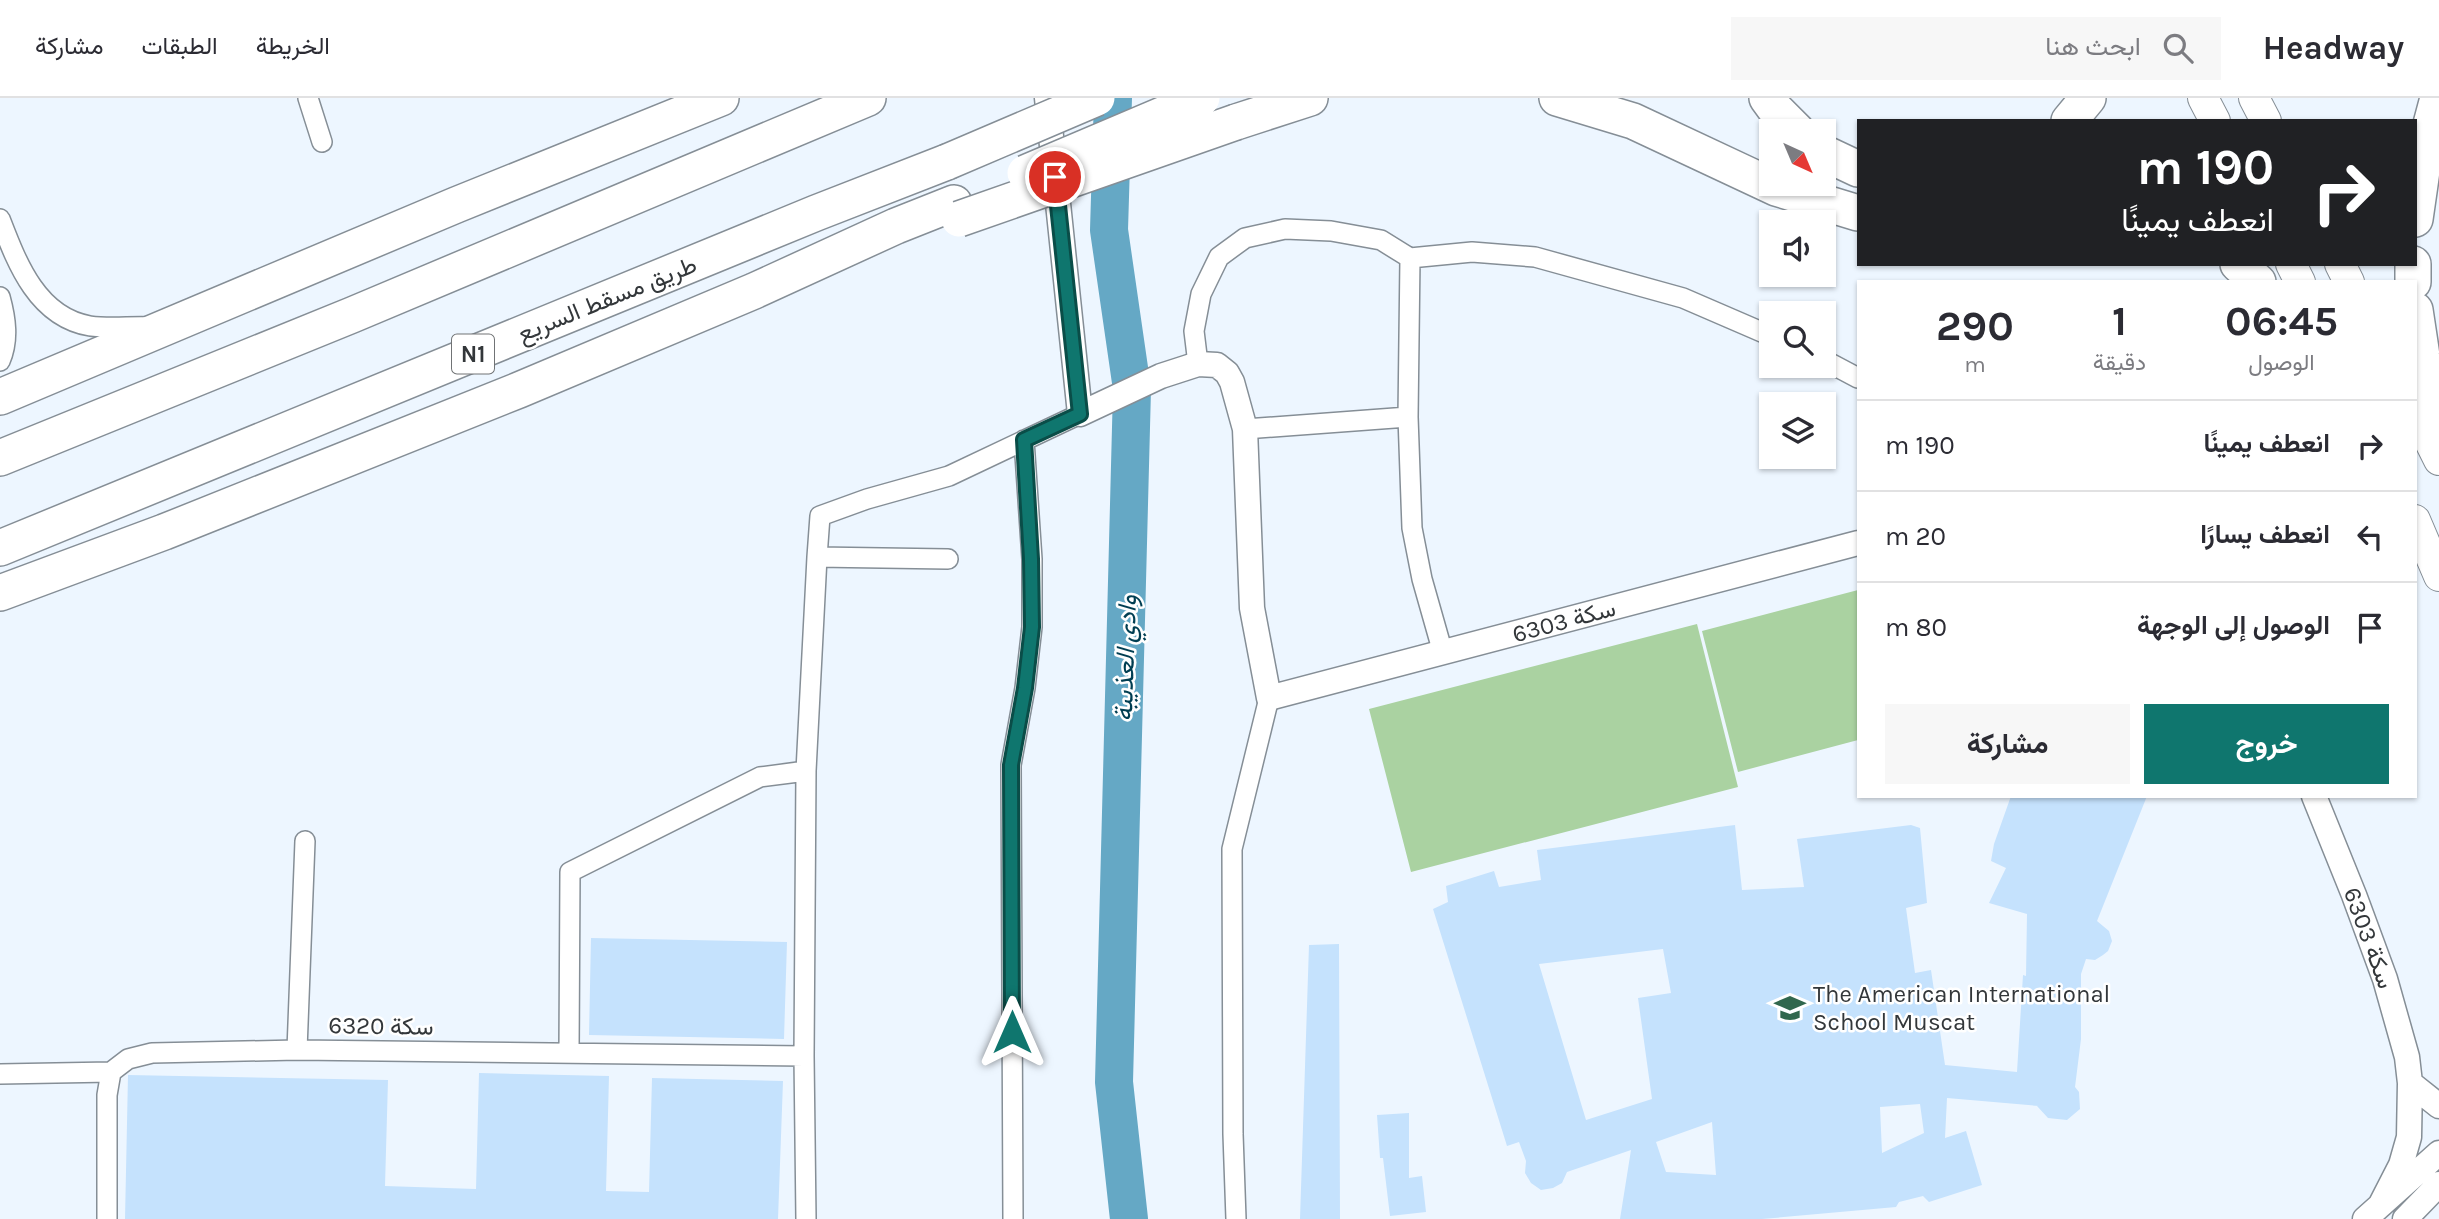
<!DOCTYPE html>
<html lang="ar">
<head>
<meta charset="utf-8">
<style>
	:root { --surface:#fff; --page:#f7f7f7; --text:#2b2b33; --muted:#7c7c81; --line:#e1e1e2; --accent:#0f766e }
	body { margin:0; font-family:Karla,Vazirmatn,sans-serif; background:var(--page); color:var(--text); direction:rtl; height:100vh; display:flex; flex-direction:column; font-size:26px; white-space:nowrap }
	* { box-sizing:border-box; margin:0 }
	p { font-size:23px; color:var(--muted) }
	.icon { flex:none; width:38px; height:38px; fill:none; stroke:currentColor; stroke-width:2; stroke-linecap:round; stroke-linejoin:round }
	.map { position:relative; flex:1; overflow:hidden; direction:ltr }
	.side { position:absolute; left:1857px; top:182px; width:560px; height:518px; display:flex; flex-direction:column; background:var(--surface); border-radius:0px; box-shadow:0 2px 5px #0004; direction:rtl }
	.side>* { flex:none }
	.guide { position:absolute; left:1857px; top:21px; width:560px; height:147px; border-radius:0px; box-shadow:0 2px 5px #0004; direction:rtl; background:#202124; color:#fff; overflow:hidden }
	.needle { width:46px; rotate:136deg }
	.controls { position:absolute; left:1759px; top:21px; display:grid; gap:14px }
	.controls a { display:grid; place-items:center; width:77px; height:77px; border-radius:0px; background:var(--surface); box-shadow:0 2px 5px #0004; font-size:35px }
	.pin { position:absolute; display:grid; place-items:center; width:60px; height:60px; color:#fff; margin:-30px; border:4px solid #fff; border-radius:50%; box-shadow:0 2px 7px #0007 }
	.me { position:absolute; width:77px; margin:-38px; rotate:0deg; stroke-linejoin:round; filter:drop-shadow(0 0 5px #0008) }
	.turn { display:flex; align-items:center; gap:24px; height:147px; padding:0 28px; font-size:32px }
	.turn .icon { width:91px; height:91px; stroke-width:2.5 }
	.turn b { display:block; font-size:49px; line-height:60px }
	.eta { display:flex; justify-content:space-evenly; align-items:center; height:119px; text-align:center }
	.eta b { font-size:42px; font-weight:700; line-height:49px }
	.primary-button { display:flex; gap:14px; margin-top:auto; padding:14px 28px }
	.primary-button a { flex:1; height:80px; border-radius:0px; background:var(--accent); color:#fff; font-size:28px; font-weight:700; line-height:80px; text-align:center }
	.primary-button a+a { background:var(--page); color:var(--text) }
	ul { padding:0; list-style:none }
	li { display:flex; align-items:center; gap:21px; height:91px; padding:0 28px; border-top:2px solid var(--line) }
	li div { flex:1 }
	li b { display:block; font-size:26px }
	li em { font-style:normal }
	header { display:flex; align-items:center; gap:42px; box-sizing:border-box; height:98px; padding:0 35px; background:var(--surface); border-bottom:2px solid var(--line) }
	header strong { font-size:33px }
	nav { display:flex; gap:38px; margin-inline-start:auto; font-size:24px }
	.search { width:490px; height:63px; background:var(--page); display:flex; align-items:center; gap:18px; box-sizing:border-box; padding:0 24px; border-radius:0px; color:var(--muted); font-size:26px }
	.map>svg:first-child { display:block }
	.green { fill:#aad2a1 }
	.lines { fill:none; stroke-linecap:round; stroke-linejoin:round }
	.river { stroke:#65a8c5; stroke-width:38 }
	.building { fill:#c5e2fd; fill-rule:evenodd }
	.minor-casing { stroke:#858e96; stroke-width:22 }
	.tertiary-casing { stroke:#858e96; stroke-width:27 }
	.primary-casing { stroke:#858e96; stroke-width:32 }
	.motorway-casing { stroke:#858e96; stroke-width:38 }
	.minor { stroke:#fff; stroke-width:19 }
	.tertiary { stroke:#fff; stroke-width:24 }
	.primary { stroke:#fff; stroke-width:30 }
	.motorway { stroke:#fff; stroke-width:35 }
	.motorway-bridge-casing { stroke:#858e96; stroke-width:38; stroke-linecap:butt }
	.motorway-bridge { stroke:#fff; stroke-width:35 }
	.route-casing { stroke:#0a4d48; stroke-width:18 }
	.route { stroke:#0f766e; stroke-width:12 }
	.labels { text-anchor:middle; stroke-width:5; stroke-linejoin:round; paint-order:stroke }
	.shield { fill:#fff; stroke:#707375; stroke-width:2 }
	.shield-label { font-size:23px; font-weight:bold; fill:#33373a }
	.street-label { font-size:24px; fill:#33373a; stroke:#fff }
	.poi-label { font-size:24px; fill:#33373a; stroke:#fff; text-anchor:start }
	.water-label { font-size:26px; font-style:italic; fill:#003e52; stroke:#fff }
</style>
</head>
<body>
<header>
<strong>Headway</strong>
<div class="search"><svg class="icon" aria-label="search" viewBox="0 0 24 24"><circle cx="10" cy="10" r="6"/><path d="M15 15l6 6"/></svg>ابحث هنا</div>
<nav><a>الخريطة</a><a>الطبقات</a><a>مشاركة</a></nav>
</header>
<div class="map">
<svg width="2439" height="1121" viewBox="0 0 2439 1121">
	<rect width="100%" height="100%" fill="#edf6ff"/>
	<!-- green -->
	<path class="green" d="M1858 492V642L1738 674 1702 533Z
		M1697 526 1738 689 1411 774 1369 611Z"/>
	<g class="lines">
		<!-- river -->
		<path class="river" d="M1113 0 1109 132 1132 291 1114 984 1129 1121"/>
	</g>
	<!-- building -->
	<path class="building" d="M2011 698H2147L2097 823 2109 833 2112 843 2108 853 2103 857 2095 862 2086 861 2081 876V941L2075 989 2079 994 2080 1011 2067 1022 2048 1020 2037 1008H2039L1947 1000 1945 1040 1966 1033 1982 1087 1929 1104 1923 1098 1899 1104 1896 1109 1762 1121H1620L1631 1052 1567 1074 1562 1085 1553 1090 1541 1092 1531 1085 1525 1075 1526 1063 1519 1044 1507 1048 1433 811 1448 804 1446 788 1494 773 1499 789 1541 782 1537 752 1735 727 1742 792 1804 789 1797 741 1911 727 1920 730 1927 805 1906 810 1915 875 1931 872 1945 967 2017 974 2023 877 2026 878 2027 816 1989 805 2006 770 1991 763 1994 746ZM1663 851 1671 895 1638 900 1652 1001 1586 1022 1539 866ZM1920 1006 1924 1035 1882 1055 1880 1009ZM1712 1024 1716 1077 1666 1074 1656 1044Z
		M591 840 787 844 784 941 589 937Z
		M1339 846 1340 1121H1300L1309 847Z
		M479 975 609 978 606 1093 649 1094 652 980 783 983 778 1121H125L128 977 388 982 385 1088 476 1091Z
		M1409 1015V1080L1422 1078 1426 1114 1390 1118 1383 1060H1380L1377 1017Z"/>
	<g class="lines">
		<!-- minor casing -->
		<g class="minor-casing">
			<path id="minor" d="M308 0 322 44
				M0 121C17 165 37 219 90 228 109 231 131 228 150 229
				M0 199C6 221 9 242 0 263
				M1824 262 1858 280
				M1198 266 1194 233 1201 196 1219 159 1245 140 1285 131 1331 133 1381 142 1410 160
				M1245 331 1408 319
				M817 459 820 418 867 401 949 378 1080 316
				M1443 555 1422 481 1412 430 1408 319 1410 160 1472 154 1535 159 1683 200 1771 238
				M297 952 305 743
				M569 955 570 774 760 679 806 673
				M0 976 111 974
				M107 1121V997L111 974 128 961 152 955 297 952 804 958
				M806 1121 804 958 806 673 817 459 948 461
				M1013 1121 1011 667 1025 590 1032 529V461L1024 342
				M1236 1121 1233 1036 1232 751 1269 600"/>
		</g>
		<!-- tertiary casing -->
		<g class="tertiary-casing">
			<path id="tertiary" d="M1047 0 1080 316 1161 278 1198 266 1217 267 1227 275 1232 284 1245 331 1252 510 1269 600 1858 445
				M2314 698 2354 797 2385 881 2407 959 2410 985 2409 1039 2401 1067 2381 1106
				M2410 985 2439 1008
				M2365 1121 2439 1055
				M2405 1121 2439 1086"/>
		</g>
		<!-- primary casing -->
		<g class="primary-casing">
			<path id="primary" d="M2203 0 2215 23
				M2254 0 2266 23
				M2291 166 2300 184
				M2340 166 2349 184
				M2415 314 2439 362
				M2415 422 2439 478"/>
		</g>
		<!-- motorway casing -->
		<g class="motorway-casing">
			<path id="motorway" d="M1557 0 1633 23 1776 90 1858 115
				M1767 0 1775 11 1797 33
				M2069 23 2088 0
				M1236 24 1310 0
				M1824 55 1858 71
				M2415 121 2426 45 2438 0
				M2238 166 2258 184
				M2413 166V184
				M2415 212 2422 258 2439 313
				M0 299 456 107 721 0
				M0 360 352 217 868 0
				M0 450 816 115 947 64
				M0 495 164 434 519 292 754 193 896 128 954 105"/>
		</g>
		<!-- minor -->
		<use href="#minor" class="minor"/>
		<!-- tertiary -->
		<use href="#tertiary" class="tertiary"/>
		<!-- primary -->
		<use href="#primary" class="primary"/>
		<!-- motorway -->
		<use href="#motorway" class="motorway"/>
		<!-- motorway-bridge casing -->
		<g class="motorway-bridge-casing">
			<path id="motorway-bridge" d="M947 64 1097 0
				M1025 75 1202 0
				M959 121 1236 24"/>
		</g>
		<!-- motorway-bridge -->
		<use href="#motorway-bridge" class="motorway-bridge"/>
	</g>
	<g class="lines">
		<!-- route casing -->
		<g class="route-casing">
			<path id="route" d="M1012 934 1011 667 1025 590 1032 529 1031 461 1024 342 1080 316 1055 79"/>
		</g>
		<!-- route -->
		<use href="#route" class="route"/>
	</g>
	<!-- icons -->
	<defs>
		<g id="school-bare" transform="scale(2.415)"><path d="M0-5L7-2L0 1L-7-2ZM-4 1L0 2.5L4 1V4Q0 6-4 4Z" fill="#31674d" stroke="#fff" stroke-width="2.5" paint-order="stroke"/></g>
	</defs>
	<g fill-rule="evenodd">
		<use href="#school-bare" x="1790" y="910"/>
	</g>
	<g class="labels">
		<!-- shield labels -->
		<rect class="shield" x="452" y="236.5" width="42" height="39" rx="5"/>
		<g class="shield-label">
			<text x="473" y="264">N1</text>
		</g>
		<!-- street labels -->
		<g class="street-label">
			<text transform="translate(607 201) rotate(-22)" y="8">طريق مسقط السريع</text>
			<text transform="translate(1564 523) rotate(-15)" y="8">سكة 6303</text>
			<text transform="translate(2369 840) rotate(70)" y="8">سكة 6303</text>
			<text transform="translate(381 928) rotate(1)" y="8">سكة 6320</text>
		</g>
		<!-- poi labels -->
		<g class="poi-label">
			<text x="1813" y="904">The American International<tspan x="1813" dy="28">School Muscat</tspan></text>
		</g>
		<!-- water labels -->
		<g class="water-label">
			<text transform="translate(1125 560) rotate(-88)" y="9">وادي العذيبة</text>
		</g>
	</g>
</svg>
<div class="controls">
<a><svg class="needle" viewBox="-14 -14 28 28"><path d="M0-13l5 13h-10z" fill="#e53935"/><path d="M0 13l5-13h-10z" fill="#7c7c81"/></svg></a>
<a><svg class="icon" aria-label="sound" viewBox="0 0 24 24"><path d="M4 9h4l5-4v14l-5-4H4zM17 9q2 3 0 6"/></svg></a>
<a><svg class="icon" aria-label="search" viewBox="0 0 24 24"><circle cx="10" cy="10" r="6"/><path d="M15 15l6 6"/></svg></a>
<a><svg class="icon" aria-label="layers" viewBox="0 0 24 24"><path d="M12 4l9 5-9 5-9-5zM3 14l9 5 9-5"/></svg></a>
</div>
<div class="pin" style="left:1055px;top:79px;background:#d93025"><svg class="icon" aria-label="arrive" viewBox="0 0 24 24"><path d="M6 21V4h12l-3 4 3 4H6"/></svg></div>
<svg class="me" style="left:1012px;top:934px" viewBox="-20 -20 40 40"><path d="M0-17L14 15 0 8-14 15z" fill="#0f766e" stroke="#fff" stroke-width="4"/></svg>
<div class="guide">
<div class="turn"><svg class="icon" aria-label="right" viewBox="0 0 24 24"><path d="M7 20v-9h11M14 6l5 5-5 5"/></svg><div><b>190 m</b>انعطف يمينًا</div></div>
</div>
<section class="side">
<div class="eta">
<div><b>06:45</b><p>الوصول</p></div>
<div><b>1</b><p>دقيقة</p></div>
<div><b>290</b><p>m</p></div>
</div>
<ul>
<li><svg class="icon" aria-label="right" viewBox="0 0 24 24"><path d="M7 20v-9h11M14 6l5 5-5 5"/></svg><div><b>انعطف يمينًا</b></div><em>190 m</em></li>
<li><svg class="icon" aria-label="left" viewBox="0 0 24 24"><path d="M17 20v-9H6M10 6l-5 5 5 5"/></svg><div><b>انعطف يسارًا</b></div><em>20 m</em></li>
<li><svg class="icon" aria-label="arrive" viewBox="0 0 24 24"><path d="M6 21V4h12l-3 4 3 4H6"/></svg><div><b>الوصول إلى الوجهة</b></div><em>80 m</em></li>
</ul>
<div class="primary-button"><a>خروج</a><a>مشاركة</a></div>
</section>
</div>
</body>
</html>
